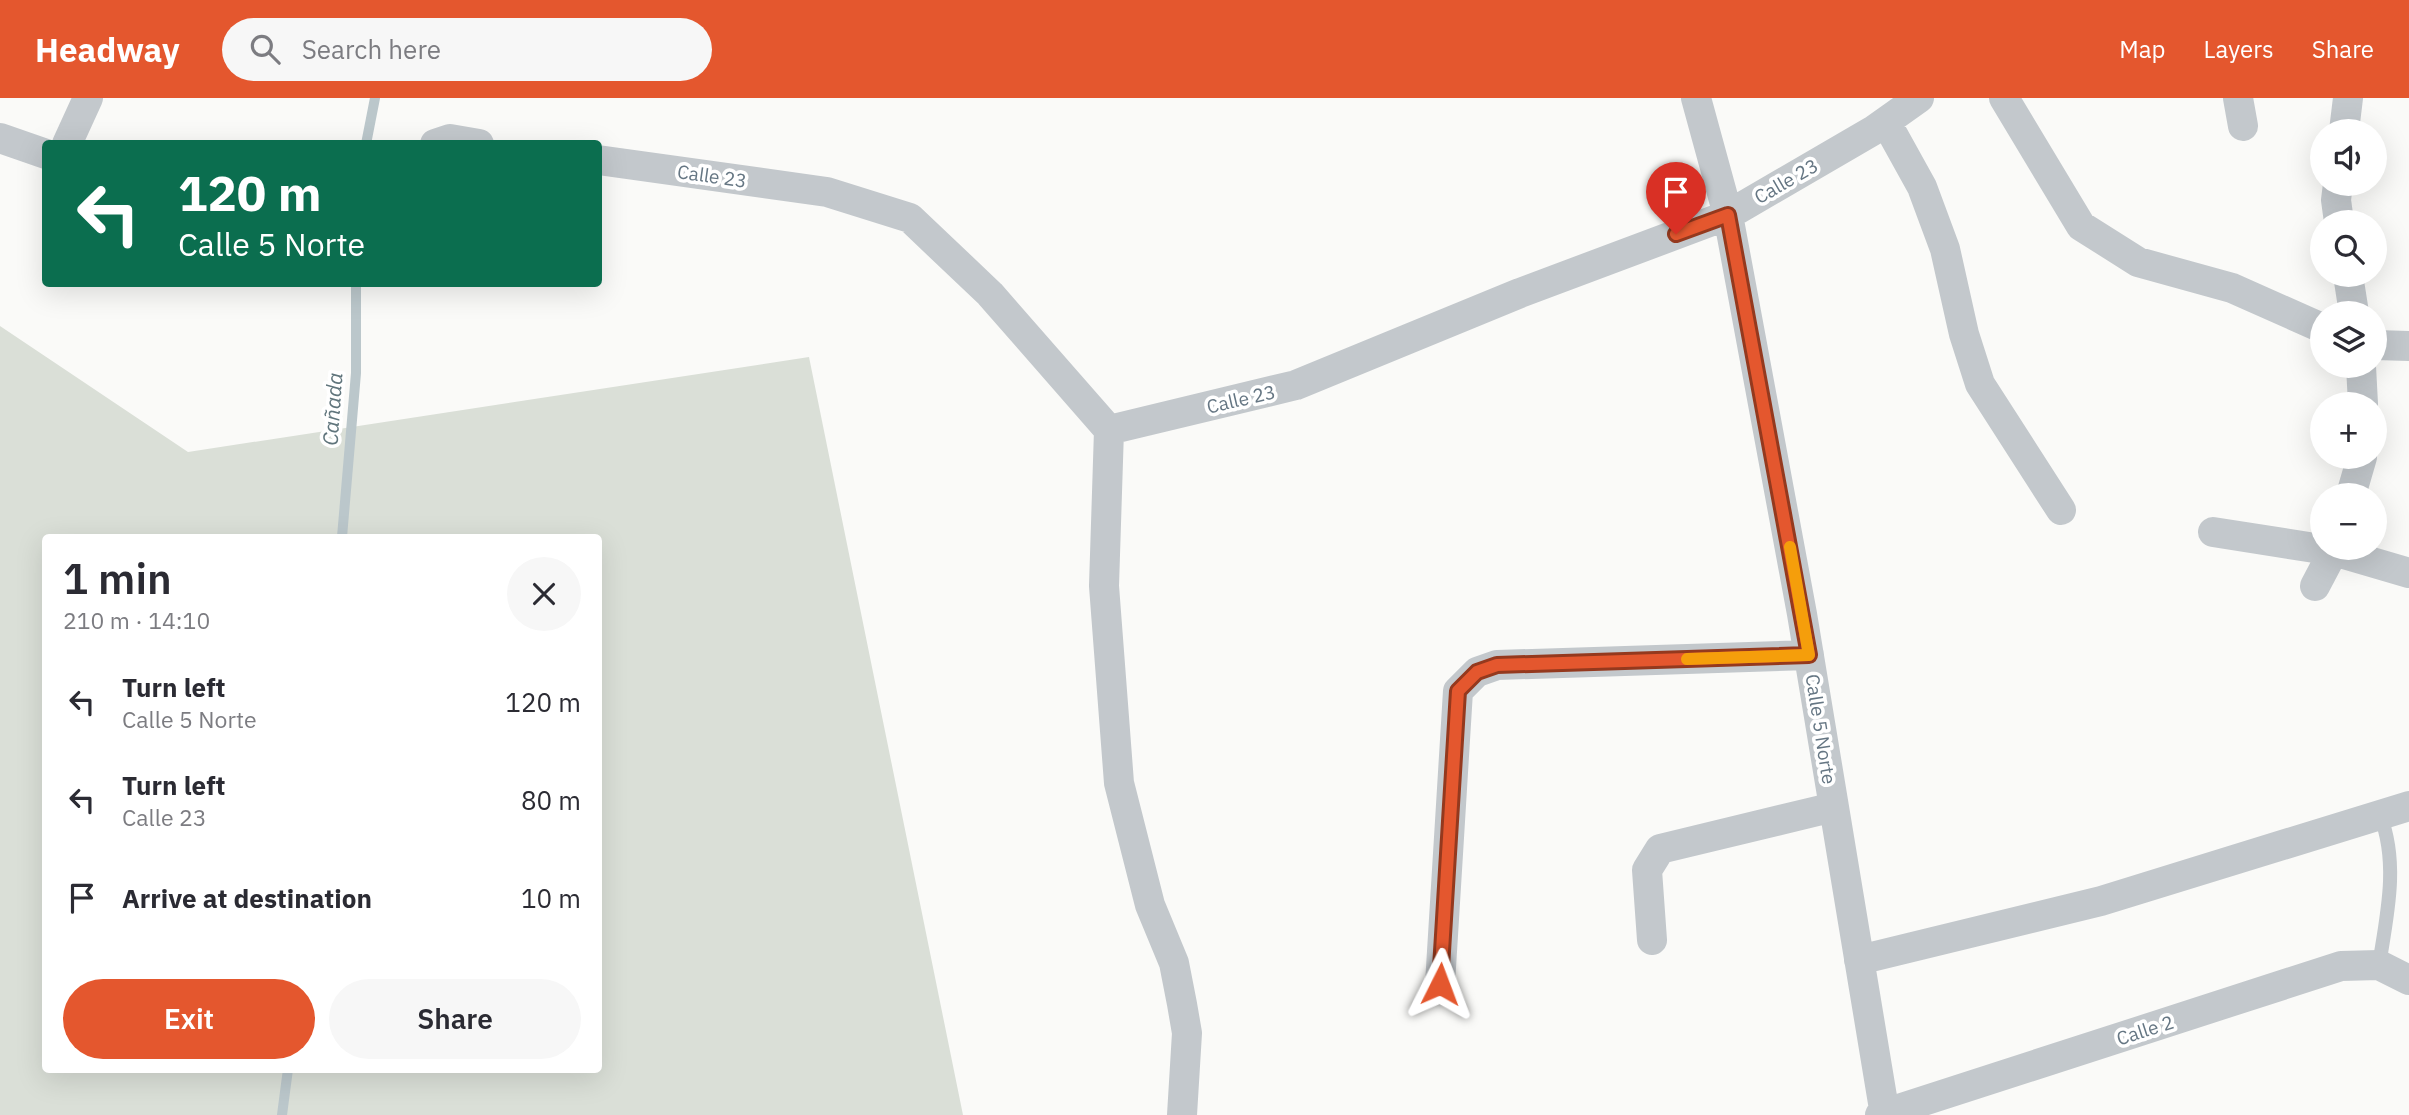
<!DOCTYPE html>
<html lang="en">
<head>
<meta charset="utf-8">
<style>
	:root { --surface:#fff; --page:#f7f7f7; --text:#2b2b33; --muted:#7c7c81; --accent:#e4572e }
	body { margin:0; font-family:"IBM Plex Sans",sans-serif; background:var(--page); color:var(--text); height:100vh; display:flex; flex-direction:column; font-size:26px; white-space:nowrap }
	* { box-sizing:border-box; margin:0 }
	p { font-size:23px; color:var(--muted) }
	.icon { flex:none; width:38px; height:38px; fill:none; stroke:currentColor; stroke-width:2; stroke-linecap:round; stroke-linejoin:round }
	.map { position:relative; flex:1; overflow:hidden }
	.details { position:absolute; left:42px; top:436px; width:560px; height:539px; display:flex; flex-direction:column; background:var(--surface); border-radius:7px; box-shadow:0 7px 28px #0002 }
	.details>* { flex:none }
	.guide { position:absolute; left:42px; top:42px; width:560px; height:147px; border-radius:7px; box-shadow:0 7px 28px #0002; background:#0b6e4f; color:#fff; overflow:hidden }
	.controls { position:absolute; left:2310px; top:21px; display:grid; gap:14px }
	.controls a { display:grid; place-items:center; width:77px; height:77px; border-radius:50%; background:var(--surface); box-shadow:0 7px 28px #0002; font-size:35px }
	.pin { position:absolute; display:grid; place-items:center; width:60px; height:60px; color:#fff; margin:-72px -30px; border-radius:50% 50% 50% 0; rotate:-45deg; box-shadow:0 0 7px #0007 }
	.pin .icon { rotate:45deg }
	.me { position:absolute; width:77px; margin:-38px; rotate:3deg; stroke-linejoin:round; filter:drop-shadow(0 0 5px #0008) }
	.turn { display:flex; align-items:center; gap:24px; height:147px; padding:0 21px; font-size:32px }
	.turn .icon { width:91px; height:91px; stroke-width:2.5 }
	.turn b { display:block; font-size:49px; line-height:60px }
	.round { display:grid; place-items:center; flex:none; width:74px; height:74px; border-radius:37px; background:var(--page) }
	.head { display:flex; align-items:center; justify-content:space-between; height:119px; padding:0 21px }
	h1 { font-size:42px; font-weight:600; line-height:52px }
	.primary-button { display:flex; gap:14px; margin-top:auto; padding:14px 21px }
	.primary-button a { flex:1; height:80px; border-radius:42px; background:var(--accent); color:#fff; font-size:28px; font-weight:600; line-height:80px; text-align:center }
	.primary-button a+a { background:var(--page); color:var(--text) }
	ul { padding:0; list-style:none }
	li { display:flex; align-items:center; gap:21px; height:98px; padding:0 21px }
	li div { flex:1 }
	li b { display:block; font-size:26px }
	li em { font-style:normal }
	header { display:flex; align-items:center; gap:42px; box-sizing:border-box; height:98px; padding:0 35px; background:var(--accent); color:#fff }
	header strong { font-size:33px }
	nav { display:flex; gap:38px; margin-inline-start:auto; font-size:24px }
	.search { width:490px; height:63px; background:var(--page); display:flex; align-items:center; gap:18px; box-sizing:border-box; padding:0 24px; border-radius:38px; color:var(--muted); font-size:26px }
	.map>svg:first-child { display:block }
	.green { fill:#dadfd7; fill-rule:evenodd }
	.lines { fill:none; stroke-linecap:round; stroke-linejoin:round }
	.stream { stroke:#bbc7cb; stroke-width:10 }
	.service { stroke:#c3c8cc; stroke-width:14 }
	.minor { stroke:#c3c8cc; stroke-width:30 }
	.route-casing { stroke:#94391e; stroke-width:18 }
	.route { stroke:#e4572e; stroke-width:12 }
	.slow { stroke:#f59e0b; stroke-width:12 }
	.labels { text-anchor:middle; stroke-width:7; stroke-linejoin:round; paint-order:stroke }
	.street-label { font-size:19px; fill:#657683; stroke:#fff }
	.water-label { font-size:21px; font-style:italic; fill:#60757c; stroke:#fff }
</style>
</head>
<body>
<header>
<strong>Headway</strong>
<div class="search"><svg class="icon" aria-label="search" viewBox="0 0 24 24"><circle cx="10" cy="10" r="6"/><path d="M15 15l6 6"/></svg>Search here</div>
<nav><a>Map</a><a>Layers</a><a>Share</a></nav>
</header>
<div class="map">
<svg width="2409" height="1017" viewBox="0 0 2409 1017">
	<rect width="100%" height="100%" fill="#fafaf8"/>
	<!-- green -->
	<path class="green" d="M0 228 188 354 809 259 963 1017H0ZM46 439H598V971H46Z"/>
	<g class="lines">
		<!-- stream -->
		<path class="stream" d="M366 46 375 0
			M342 439 356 275V186
			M282 1017 288 971"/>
		<!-- service -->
		<path class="service" d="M2379 867C2387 817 2399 765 2380 717"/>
		<!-- minor -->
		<path class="minor" d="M1696 0 1728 117 1802 516 1885 1017
			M2004 0 2081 128 2138 164 2232 190 2322 230
			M2238 0 2243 28
			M1886 24 1922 89 1945 151 1964 236 1980 286 2061 412
			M2344 33 2348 0
			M0 40 46 56
			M67 46 88 0
			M435 46 450 41 479 46
			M598 62 827 94 910 120 990 196 1109 332 1296 287 1520 195 1728 117 1874 32 1919 0
			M2338 86 2336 102 2339 124
			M2348 177 2354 215
			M2375 247 2409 248
			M2361 268 2363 306
			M1109 332 1104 488 1119 685 1150 807 1174 865 1182 906 1187 935 1182 1017
			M2351 397 2362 359
			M2213 434 2334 453 2409 475
			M2315 488 2335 450
			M1652 842 1647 772 1660 751 1834 709
			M1859 862 2101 803 2409 708
			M1440 886 1458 593 1477 574 1497 567 1809 557
			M1880 1017 2341 868 2379 867 2409 882"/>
	</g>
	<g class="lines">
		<!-- route casing -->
		<g class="route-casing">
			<path id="route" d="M1440 886 1458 593 1477 574 1497 567 1809 557 1728 117 1676 136"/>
		</g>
		<!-- route -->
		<use href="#route" class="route"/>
		<!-- slow -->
		<path class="slow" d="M1687 561 1809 557 1790 449"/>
	</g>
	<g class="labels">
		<!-- street labels -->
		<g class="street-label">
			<text transform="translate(712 78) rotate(8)" y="7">Calle 23</text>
			<text transform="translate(1786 83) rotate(-30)" y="7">Calle 23</text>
			<text transform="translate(1241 301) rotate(-13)" y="7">Calle 23</text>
			<text transform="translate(1821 631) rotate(81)" y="7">Calle 5 Norte</text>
			<text transform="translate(2145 932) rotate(-18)" y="7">Calle 2</text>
		</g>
		<!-- water labels -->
		<g class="water-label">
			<text transform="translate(333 311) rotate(-86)" y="7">Cañada</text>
		</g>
	</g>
</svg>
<div class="controls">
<a><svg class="icon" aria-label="sound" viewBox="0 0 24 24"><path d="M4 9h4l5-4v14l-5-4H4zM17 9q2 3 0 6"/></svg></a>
<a><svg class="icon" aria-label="search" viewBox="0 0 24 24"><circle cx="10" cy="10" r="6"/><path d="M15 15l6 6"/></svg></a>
<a><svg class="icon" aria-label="layers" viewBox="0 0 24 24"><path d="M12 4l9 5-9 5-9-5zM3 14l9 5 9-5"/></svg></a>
<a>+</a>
<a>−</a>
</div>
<div class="pin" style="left:1676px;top:136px;background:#d93025"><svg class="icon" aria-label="arrive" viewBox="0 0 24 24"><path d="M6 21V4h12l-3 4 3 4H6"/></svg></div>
<svg class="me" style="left:1440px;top:886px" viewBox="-20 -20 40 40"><path d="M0-17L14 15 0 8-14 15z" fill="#e4572e" stroke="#fff" stroke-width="4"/></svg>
<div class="guide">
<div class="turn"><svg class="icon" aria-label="left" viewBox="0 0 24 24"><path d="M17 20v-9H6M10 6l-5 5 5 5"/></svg><div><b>120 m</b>Calle 5 Norte</div></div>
</div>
<section class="details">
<div class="head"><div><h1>1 min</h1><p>210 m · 14:10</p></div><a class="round"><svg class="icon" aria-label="close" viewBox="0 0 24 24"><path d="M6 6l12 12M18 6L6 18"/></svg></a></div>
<ul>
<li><svg class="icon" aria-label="left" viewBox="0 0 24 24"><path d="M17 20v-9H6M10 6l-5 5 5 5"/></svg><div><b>Turn left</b><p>Calle 5 Norte</p></div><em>120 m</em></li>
<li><svg class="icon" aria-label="left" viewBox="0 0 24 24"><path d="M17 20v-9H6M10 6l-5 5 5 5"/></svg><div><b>Turn left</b><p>Calle 23</p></div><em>80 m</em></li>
<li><svg class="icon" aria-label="arrive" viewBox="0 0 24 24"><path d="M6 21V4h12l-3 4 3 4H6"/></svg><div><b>Arrive at destination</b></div><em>10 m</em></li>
</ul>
<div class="primary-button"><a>Exit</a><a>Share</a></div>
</section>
</div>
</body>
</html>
